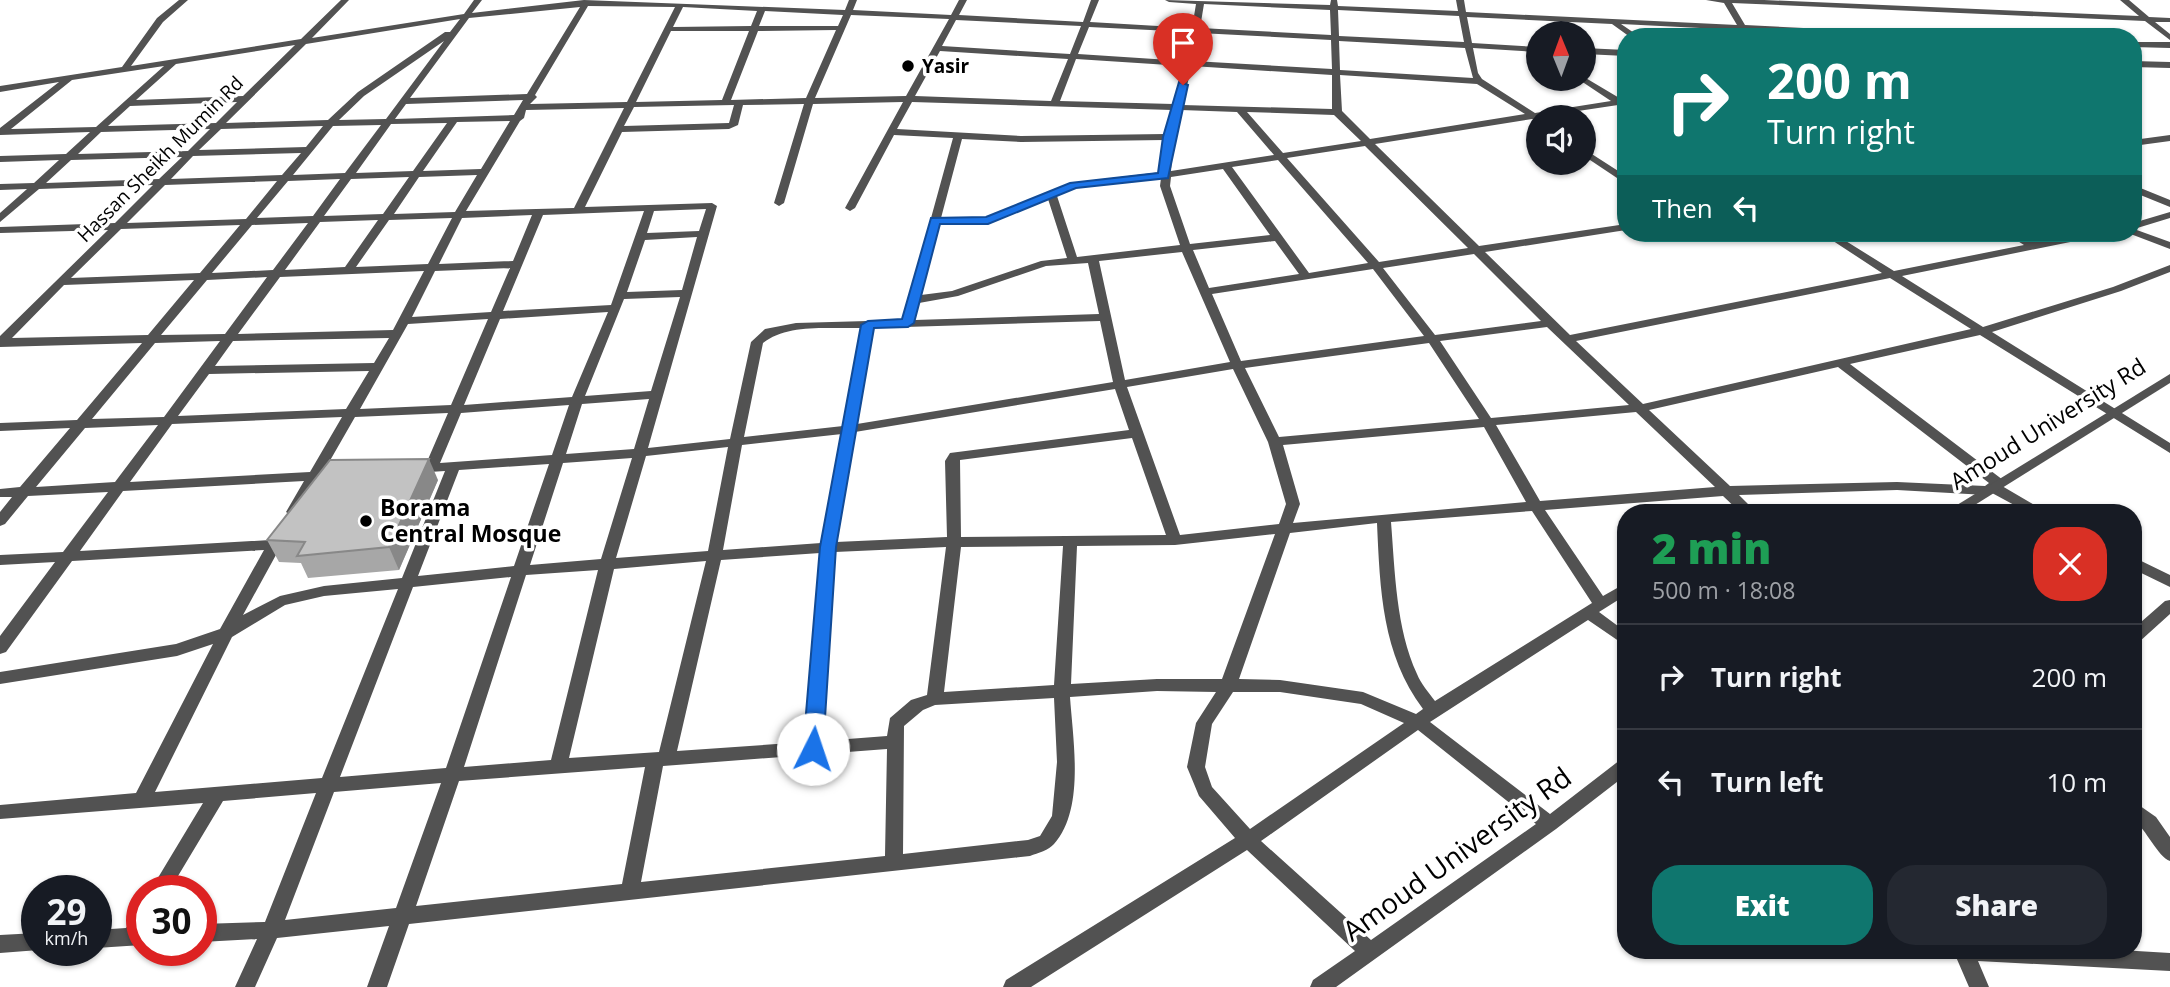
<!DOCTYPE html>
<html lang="en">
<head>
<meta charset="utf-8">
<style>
	:root { --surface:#171b24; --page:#242831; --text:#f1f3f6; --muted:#9ea1a6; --line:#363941; --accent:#0f766e }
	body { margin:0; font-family:"Open Sans",sans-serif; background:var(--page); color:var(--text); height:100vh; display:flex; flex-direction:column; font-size:26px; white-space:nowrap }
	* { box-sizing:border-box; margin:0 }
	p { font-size:23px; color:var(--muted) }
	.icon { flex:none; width:38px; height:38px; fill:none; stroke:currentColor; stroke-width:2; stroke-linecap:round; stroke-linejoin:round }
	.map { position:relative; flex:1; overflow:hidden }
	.side { position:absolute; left:1617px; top:504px; width:525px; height:455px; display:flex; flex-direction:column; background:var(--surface); border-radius:28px; box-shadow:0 2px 5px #0004 }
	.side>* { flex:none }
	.banner { position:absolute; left:1617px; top:28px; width:525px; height:214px; border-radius:28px; box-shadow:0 2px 5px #0004; background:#0f766e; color:#fff; overflow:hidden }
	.needle { width:46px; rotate:359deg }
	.controls { position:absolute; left:1526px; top:21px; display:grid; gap:14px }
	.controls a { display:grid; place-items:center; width:70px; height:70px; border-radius:50%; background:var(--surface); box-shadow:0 2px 5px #0004; font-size:35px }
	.speed { position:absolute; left:21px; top:875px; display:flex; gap:14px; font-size:35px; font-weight:700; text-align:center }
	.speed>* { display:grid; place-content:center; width:91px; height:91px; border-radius:50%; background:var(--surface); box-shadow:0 2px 5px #0004; line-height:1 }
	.speed small { font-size:18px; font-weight:400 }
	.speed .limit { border:10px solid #d22; background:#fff; color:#111 }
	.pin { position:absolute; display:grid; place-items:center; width:60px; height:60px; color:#fff; margin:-72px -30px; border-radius:50% 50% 50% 0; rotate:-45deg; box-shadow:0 0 7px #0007 }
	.pin .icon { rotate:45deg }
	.me { position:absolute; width:77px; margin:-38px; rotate:4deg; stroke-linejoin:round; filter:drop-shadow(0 0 5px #0008) }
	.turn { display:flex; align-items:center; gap:24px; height:147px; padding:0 35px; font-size:32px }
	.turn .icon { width:91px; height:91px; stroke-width:2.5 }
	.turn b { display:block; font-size:49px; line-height:60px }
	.then { display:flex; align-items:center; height:66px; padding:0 35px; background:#0003; gap:14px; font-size:26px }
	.round { display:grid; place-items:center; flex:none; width:74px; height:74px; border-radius:28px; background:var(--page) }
	.head { display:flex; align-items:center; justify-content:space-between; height:119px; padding:0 35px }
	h1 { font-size:42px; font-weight:800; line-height:52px; color:#1e9e55 }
	.button { display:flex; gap:14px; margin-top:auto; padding:14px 35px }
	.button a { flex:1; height:80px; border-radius:28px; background:var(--accent); color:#fff; font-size:28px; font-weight:800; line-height:80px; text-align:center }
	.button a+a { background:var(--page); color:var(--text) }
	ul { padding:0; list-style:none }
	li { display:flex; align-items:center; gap:21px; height:105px; padding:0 35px; border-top:2px solid var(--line) }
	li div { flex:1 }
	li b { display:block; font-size:26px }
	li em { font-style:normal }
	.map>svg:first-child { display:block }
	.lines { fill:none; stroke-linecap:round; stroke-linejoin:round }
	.minor { fill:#525252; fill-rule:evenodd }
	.tertiary { fill:#525252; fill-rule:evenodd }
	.wall { fill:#a7a7a7 }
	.shaded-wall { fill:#888 }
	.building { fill:#c2c2c2; stroke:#888; stroke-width:2 }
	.route { fill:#1a73e8; stroke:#114b97; stroke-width:2 }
	.poi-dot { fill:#000; stroke:#fff; stroke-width:2.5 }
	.labels { text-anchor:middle; stroke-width:7; stroke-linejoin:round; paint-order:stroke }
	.far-poi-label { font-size:19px; font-weight:bold; fill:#000; stroke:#fff; text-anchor:start }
	.far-street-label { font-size:19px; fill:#000; stroke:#fff }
	.street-label { font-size:23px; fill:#000; stroke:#fff }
	.poi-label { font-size:23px; font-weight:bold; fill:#000; stroke:#fff; text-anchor:start }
	.near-street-label { font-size:28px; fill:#000; stroke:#fff }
</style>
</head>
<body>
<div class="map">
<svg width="2170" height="987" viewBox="0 0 2170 987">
	<rect width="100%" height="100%" fill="#fff"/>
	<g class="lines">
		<!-- minor -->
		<path class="minor" d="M179 0H188L163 22 131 66 301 39 341 0H349L312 38 464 14 474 0H482L472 13 584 0 845 10 849 0H857L853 10 951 15 959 0H967L959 15 1083 22 1091 0H1099L1090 22 1192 28 1196 4 1169 2 1165 0 1330 5 1331 0H1337L1338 6 1458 11 1456 0H1464L1466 12 1737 25 1724 3 1706 0H1764L2139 16 2120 0H2129L2149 17 2170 18V22H2155L2170 34V40L2145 21 1732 3 1745 25 1945 35 1949 37H1888L1748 30 1750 33 1746 35 1740 30 1621 24 1640 37H1630L1612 24 1467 17 1472 43 1538 47V52L1473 48 1478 73 1482 79 1535 113 1611 101 1578 79H1584V77L1621 99 1626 98V106L1618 105 1538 117 1537 121 1532 119 1375 144 1479 246 1626 224V230L1485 252 1570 335 1882 273 1821 233H1833L1894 271 2024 245 2005 233H2018L2036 242 2085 233H2105L2100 236 1902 276 1983 327 2113 287 2170 265V272L2121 291 1992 332 2170 443V453L1980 335 1850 364 2003 480 2005 483 2002 486 2048 513H2029L1992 493 1986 495 1897 490 1739 495 1757 513H1741L1723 496 1545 510 1603 596 1626 583V595L1599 612 1626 632V646L1588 620 1430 722 1550 814 1620 760 1626 758V775L1556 829 1336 987H1310L1313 980 1355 951 1247 850 1031 987H1003L1006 980 1235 838 1199 796 1187 767 1196 723 1216 692 1157 691 1070 697C1073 741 1085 809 1054 844 1049 850 1038 853 1030 856L409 924 387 987H367L389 926 277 938 255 987H235L257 939 201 942V924L265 922 316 793 223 801 169 891H150L203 803 0 819V805L136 793 213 644 177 656 0 684V672L176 644 220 629 264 550 72 561 6 652 0 654V636L55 562 0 565V555L63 552 108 492 28 496 5 524 0 526V512L12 497H0V489L20 487 70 428 0 431V423L77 420 142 343 0 347V336L108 230 0 233V227L115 223 153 185 39 189 0 222V213L27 189 0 190V184L34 183 59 160 0 162V156L66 154 90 132 0 135V128L59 82 0 92V86L122 67 157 18ZM1204 4 1330 10 1331 35 1200 28ZM588 6 675 7 627 102 530 104 537 97 535 95ZM580 7 527 94 410 98 469 18ZM683 7 757 11 751 26 673 27ZM1338 10 1459 16 1464 42 1339 36ZM765 11 843 15 838 26H759ZM851 15 949 19 906 96 815 98ZM460 19 450 32H445L358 92 328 120 226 123 306 44ZM956 20 1081 26 1070 54 942 46ZM1089 27 1191 32 1185 61 1078 54ZM836 30 806 98 731 100 758 31ZM671 31H749L722 100 636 102ZM1199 33 1331 40 1332 69 1193 61ZM444 41 386 119 339 120 364 96ZM1339 41 1465 48 1473 78 1340 70ZM295 45 243 96 136 100 176 64ZM940 51 1068 59 1051 101 915 96ZM1076 59 1184 66 1173 104 1060 101ZM164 66 96 127 11 129 72 80ZM1192 66 1332 75V109L1182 105ZM1340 75 1477 84 1525 114 1370 139 1342 111ZM523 100 514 115 395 119 406 104ZM237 102 216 123 108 126 130 106ZM903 102 845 208 850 211 855 208 894 135 953 138 903 320 796 323 765 329 751 342 730 439 648 448 717 206 712 203 585 207 622 132 729 129 738 125 743 105 804 104 774 203 779 206 784 203 813 104ZM912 102 1172 110 1165 134 1021 136 897 129ZM734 105 729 123 624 126 634 107ZM624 108 574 208 466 211 520 121 524 118 526 110ZM1181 110 1237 112 1274 155 1171 171 1174 137ZM1247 112 1334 115 1361 141 1283 153ZM510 121 481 169 423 171 457 122ZM447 123 413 171 356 173 391 124ZM381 125 345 173 293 175 333 126ZM323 126 306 147 199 150 221 129ZM210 129 188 151 78 154 101 132ZM962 139 1021 142 1164 140 1161 172 1070 183 986 217 941 218ZM1365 146 1468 248 1379 262 1287 158ZM301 153 282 175 171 179 193 156ZM182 157 159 179 46 183 71 160ZM1278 160 1368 263 1309 273 1232 167ZM1223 169 1270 235 1190 244 1170 186 1171 177ZM477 175 455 212 394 214 419 177ZM409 177 383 214 324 216 351 179ZM1161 178 1160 186 1180 245 1077 257 1057 196 1076 188ZM340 179 313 216 257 218 288 181ZM277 181 246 219 127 223 165 185ZM1048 199 1067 258 1041 261 952 291 921 295 940 224 988 223ZM706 209 699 231 647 233 654 211ZM644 211 611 305 503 311 543 215ZM532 215 513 261 439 264 462 218ZM452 218 428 264 356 267 389 220ZM378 220 345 267 285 270 320 222ZM308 223 273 270 212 273 252 225ZM240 225 200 273 71 278 121 229ZM697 237 682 290 627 292 645 240ZM1275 241 1299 274 1209 288 1193 250ZM1182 252 1230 362 1125 380 1099 261ZM1474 254 1541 321 1435 335 1383 268ZM1088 263 1099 314 915 320 919 303 958 296 1046 266ZM510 268 491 312 412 317 435 271ZM1373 269 1424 336 1241 361 1212 294ZM424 271 393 330 238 334 280 277ZM267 277 225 334 161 335 207 280ZM1890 278 1971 329 1643 404 1576 341ZM194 280 148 335 12 338 64 285ZM680 297 651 391 585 396 624 299ZM608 312 572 397 464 405 500 319ZM488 319 451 405 360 409 408 324ZM1100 321 1113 382 857 424 873 328ZM1547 327 1629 405 1491 418 1440 341ZM861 328 843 426 744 437 763 343C787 323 831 329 861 328ZM389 338 374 363 215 366 233 341ZM220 341 164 417 92 419 155 343ZM1429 343 1479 419 1279 437 1245 368ZM1838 367 1989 483 1985 486 1897 482 1730 486 1649 410ZM1233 369 1268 442 1286 504 1279 524 1180 535 1127 387ZM369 371 346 409 178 416 209 374ZM1115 389 1129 430 950 453 945 461 947 537 836 542 855 432ZM649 399 634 449 566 454 582 404ZM569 405 552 455 440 463 461 413ZM1636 412 1715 487 1540 501 1496 425ZM448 413 426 464 409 466 407 469 414 473 445 471 402 578 324 586 280 596 243 615 288 533 286 530H276L270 540 80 551 123 491 304 481 286 512 293 517 298 515 319 480 334 479 341 475 334 471H324L355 417ZM342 417 310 472 130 482 172 424ZM158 425 115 482 36 487 85 428ZM1484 427 1526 502 1293 523 1300 504 1283 445ZM842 434 821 543 723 550 742 445ZM1132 438 1166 535 961 537 960 460ZM728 447 708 551 616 558 646 456ZM632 458 601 559 530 565 563 463ZM549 464 514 566 418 576 459 470ZM1532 511 1592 603 1435 701C1429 693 1421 684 1417 674 1396 628 1395 572 1391 522ZM1377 523C1380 590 1382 654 1423 709L1416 714 1363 692 1280 680 1239 679 1290 533ZM1275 534 1222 679H1157L1071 684 1077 546 1175 545ZM1063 546 1054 685 944 692 961 547ZM946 547 927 695 911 700 890 718 887 736 822 741 835 552ZM820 553 805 742 677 751 721 560ZM706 561 659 752 569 758 614 569ZM598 570 551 760 464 767 526 575ZM511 577 446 768 340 777 413 587ZM398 589 322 778 155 792 232 637 285 605 324 596ZM1233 692H1280L1361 704 1404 723 1250 829 1212 787 1205 767 1212 724ZM1054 698 1057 762 1052 816 1040 836 1028 840 903 854 904 726 923 710 935 705ZM1418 730 1536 824 1371 940 1261 841ZM887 749 885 856 641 882 663 766ZM645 767 622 884 416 906 459 781ZM441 783 396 908 285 920 334 792Z
			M2133 42H2170V48L2133 47Z
			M1584 48 1626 50V56L1584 54Z
			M2133 61 2170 62V68L2133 67Z
			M2170 135V141L2133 146V140Z
			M1584 149 1626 176V184L1584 156Z
			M2133 185 2170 200V207L2133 192Z
			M2170 212V218L2134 229 2170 242V249L2128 233H2133V223Z
			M2133 557 2170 575V587L2133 569Z
			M2170 600V614L2139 642 2133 644V629L2165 601Z
			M2133 801 2156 817 2170 837V861C2158 857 2146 829 2133 819Z
			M142 911V945L96 948V930L126 928 135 914Z
			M37 933V950H39L0 953V935Z
			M1953 950H2120L2170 953V971L1978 961 1989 987H1969Z"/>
		<!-- tertiary -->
		<path class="tertiary" d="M2170 374V383L1962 513H1944Z"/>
	</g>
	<!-- wall -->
	<path class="wall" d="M438 480 399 570 308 578 301 563 279 562 267 540Z"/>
	<!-- shaded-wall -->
	<path class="shaded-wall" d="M429 459 438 480 399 570 389 547Z"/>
	<!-- building -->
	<path class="building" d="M429 459 389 547 297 556 305 542 267 540 330 460Z"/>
	<!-- route -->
	<path class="route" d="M1179 82 1188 85 1168 178 1076 188 988 224H940L914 323 908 327 874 328 836 547 823 749 820 754H806L803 749 820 547 861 325 868 321 902 319 931 218 986 217 1070 183 1158 173 1163 137Z"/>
	<!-- markers -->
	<g class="poi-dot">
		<circle cx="908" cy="66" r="7"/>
		<circle cx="366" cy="521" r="7"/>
	</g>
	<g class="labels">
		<!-- far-poi labels -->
		<g class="far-poi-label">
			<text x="922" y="73">Yasir</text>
		</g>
		<!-- far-street labels -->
		<g class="far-street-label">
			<text transform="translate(160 159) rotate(-45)" y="7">Hassan Sheikh Mumin Rd</text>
		</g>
		<!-- street labels -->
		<g class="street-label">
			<text transform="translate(2048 424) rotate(-32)" y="8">Amoud University Rd</text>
		</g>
		<!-- poi labels -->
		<g class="poi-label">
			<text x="380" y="516">Borama<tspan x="380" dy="26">Central Mosque</tspan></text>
		</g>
		<!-- near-street labels -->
		<g class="near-street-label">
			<text transform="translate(1457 854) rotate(-36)" y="10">Amoud University Rd</text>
		</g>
	</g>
</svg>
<div class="controls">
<a><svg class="needle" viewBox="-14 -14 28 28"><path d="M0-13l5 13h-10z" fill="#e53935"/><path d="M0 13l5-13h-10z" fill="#9ea1a6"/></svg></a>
<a><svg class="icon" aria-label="sound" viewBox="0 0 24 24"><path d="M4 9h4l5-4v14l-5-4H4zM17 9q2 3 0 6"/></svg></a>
</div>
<div class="speed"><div>29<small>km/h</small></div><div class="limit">30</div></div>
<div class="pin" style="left:1183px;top:85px;background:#d93025"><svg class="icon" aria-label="arrive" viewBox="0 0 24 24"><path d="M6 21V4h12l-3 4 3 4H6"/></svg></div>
<svg class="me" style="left:813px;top:749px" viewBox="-20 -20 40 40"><circle r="19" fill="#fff"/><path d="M0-13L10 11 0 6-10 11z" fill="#1a73e8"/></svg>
<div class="banner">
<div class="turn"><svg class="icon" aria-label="right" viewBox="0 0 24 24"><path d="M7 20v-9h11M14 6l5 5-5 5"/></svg><div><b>200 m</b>Turn right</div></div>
<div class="then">Then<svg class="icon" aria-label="left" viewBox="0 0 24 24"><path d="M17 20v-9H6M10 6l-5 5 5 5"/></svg></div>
</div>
<section class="side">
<div class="head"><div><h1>2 min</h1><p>500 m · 18:08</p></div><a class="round" style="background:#d93025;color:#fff"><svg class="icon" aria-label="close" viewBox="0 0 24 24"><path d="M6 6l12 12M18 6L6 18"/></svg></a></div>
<ul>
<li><svg class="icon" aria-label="right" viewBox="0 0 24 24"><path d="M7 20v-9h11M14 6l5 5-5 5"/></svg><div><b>Turn right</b></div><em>200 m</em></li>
<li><svg class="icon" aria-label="left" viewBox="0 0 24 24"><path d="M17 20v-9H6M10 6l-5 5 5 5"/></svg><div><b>Turn left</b></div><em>10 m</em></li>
</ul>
<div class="button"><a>Exit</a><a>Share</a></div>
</section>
</div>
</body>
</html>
